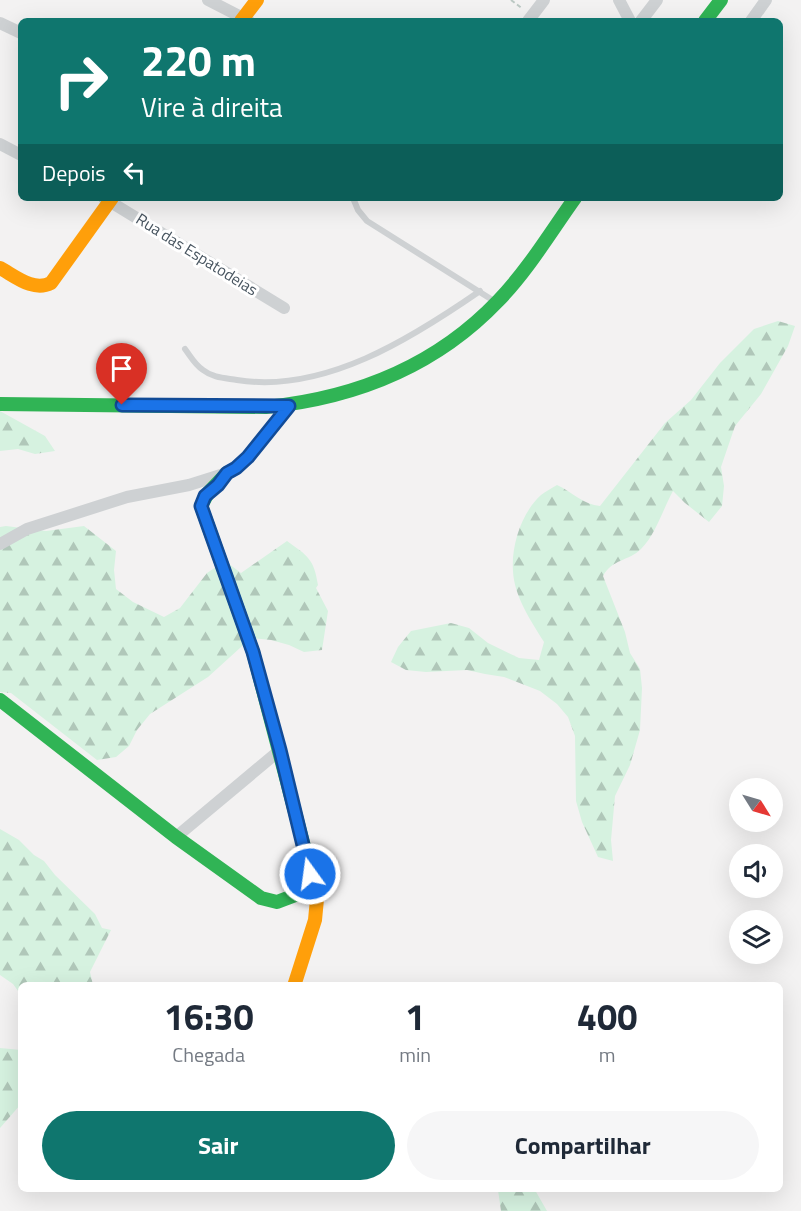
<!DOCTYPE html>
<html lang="pt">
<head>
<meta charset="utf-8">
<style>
	:root { --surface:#fff; --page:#f6f6f7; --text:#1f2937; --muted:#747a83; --accent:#0f766e }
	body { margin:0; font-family:"Titillium Web",sans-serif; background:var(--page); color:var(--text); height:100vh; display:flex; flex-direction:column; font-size:22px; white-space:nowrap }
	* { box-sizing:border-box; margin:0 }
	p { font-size:20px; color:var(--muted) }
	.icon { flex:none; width:33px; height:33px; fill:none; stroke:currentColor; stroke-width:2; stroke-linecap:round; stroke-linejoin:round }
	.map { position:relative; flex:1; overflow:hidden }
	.sheet { position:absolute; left:18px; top:982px; width:765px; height:210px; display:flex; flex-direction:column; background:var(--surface); border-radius:9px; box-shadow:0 6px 24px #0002 }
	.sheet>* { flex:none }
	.top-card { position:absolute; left:18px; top:18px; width:765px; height:183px; border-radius:9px; box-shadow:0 6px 24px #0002; background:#0f766e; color:#fff; overflow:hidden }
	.needle { width:39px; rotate:127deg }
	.buttons { position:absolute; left:729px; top:778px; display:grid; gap:12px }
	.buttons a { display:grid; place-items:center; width:54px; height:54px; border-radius:50%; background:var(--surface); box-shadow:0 6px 24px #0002; font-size:30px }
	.pin { position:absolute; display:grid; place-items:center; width:51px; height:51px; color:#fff; margin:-62px -26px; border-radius:50% 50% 50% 0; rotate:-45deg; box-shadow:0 0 6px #0007 }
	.pin .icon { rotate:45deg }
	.me { position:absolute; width:66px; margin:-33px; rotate:346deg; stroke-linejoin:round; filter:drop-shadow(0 0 4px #0008) }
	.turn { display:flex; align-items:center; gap:21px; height:126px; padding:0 24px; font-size:27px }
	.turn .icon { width:78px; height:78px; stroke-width:2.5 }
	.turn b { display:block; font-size:42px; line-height:51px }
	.then { display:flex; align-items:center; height:57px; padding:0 24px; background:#0003; gap:12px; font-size:22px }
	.eta { display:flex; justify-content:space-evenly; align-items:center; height:102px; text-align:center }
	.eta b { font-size:36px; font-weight:700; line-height:42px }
	.button { display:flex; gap:12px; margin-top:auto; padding:12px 24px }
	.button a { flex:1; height:69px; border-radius:36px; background:var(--accent); color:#fff; font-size:24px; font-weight:700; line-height:69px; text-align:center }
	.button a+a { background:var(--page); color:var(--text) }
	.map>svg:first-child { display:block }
	.forest { fill:url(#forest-firs) }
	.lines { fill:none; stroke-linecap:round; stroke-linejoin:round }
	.path { stroke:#bbc8c3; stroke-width:2; stroke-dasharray:4.5 3; stroke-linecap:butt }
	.lane { stroke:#ced1d3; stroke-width:6 }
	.street { stroke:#ced1d3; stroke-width:12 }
	.fast { stroke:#30b455; stroke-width:14 }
	.slow { stroke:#ff9f0a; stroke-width:14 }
	.route-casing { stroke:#114b97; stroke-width:15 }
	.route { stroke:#1a73e8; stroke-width:10 }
	.labels { text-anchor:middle; stroke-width:6; stroke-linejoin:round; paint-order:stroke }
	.street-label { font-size:16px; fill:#485560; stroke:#fff }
</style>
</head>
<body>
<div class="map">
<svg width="801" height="1211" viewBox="0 0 801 1211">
	<defs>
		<pattern id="forest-firs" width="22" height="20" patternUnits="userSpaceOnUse" patternTransform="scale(1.5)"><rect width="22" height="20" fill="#d6f2e0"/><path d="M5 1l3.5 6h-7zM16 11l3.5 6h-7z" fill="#b0c7b9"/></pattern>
	</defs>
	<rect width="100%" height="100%" fill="#f3f2f2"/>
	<!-- forest -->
	<path class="forest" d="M778 321 795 326 788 346 761 394 735 426 721 467 724 486 722 506 709 522 685 503 673 491C663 509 656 534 641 549 629 561 612 559 603 576L625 632 630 653 640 669 642 688 640 730 630 765 615 796 611 840 613 861 598 857 582 822 576 801 575 736 568 717 557 704 540 691 504 677 485 674 467 670 426 672 406 670 391 662 398 647 411 631 451 623 469 628 488 643 519 658 539 660 544 642C531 621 514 596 513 571 511 545 522 512 541 495 546 491 552 488 557 485 572 492 584 505 600 506L665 423 691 400 720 363 754 329Z
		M0 411 45 436 55 451 35 454 18 449 0 451Z
		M6 526 46 531 84 526 116 551 114 570 116 589 133 602 164 617 180 608 207 573 225 561 241 573 287 541C308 556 314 559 318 585L316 588 328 611 322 650 304 652 289 645 271 640 251 638 208 677 150 714 137 730 129 746 116 757 97 760 11 693 0 692V527Z
		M0 829 19 840 34 855 44 861 55 875 95 914 102 928 111 930 90 972 93 985 21 986V995L13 984 0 975Z
		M0 1048 21 1050V1104L0 1128Z
		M498 1190H535L547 1211H501Z"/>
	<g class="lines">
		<!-- path -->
		<path class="path" d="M511 0 523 9"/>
		<!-- lane -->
		<path class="lane" d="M353 198 358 210 367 221 494 301
			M185 349C191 357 195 365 203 370 213 378 225 378 237 380 324 394 412 338 480 291"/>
		<!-- street -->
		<path class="street" d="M208 0 249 21
			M619 0 630 21
			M528 21 544 0
			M641 21 657 0
			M751 21 766 0
			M0 23 21 33
			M0 144 21 155
			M104 198 284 308
			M0 544 27 529 127 497 189 485 227 473 248 457 289 406
			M176 837 280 750"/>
		<!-- fast -->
		<path class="fast" d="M705 21 721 0
			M0 404 266 407C356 398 435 367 498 301 528 270 550 233 575 198
			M227 473 208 493 201 506 253 652 312 877
			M0 700 176 837 261 898 277 902 314 888"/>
		<!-- slow -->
		<path class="slow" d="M241 21 257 0
			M0 268C15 276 33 292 51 283L112 198
			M294 986 315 920 317 899 312 877"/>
	</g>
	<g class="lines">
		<!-- route casing -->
		<g class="route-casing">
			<path id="route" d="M122 405 289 406 248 457 236 468 227 473 218 485 205 496 201 506 253 652 280 750 310 874"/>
		</g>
		<!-- route -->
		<use href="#route" class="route"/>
	</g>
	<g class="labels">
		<!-- street labels -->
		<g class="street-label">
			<text transform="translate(197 254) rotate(32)" y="6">Rua das Espatodeias</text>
		</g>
	</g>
</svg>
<div class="buttons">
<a><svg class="needle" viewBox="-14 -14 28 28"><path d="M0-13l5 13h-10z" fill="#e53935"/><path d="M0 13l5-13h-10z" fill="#747a83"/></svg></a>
<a><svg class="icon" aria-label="sound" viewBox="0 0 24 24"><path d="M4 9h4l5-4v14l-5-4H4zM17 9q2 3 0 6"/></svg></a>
<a><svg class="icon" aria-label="layers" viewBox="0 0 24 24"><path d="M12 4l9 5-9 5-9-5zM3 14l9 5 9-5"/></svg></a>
</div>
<div class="pin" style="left:122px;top:405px;background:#d93025"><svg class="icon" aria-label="arrive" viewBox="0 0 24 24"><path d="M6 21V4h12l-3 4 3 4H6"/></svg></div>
<svg class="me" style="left:310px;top:874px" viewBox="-20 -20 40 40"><circle r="17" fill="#1a73e8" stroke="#fff" stroke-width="3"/><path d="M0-11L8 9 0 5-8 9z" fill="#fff"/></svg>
<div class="top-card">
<div class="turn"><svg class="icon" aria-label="right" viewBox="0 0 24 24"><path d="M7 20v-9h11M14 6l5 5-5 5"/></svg><div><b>220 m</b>Vire à direita</div></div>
<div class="then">Depois<svg class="icon" aria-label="left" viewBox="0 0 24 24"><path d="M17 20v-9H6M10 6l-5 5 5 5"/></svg></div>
</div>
<section class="sheet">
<div class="eta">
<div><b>16:30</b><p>Chegada</p></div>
<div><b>1</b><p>min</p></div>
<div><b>400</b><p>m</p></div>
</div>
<div class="button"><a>Sair</a><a>Compartilhar</a></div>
</section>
</div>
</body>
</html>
